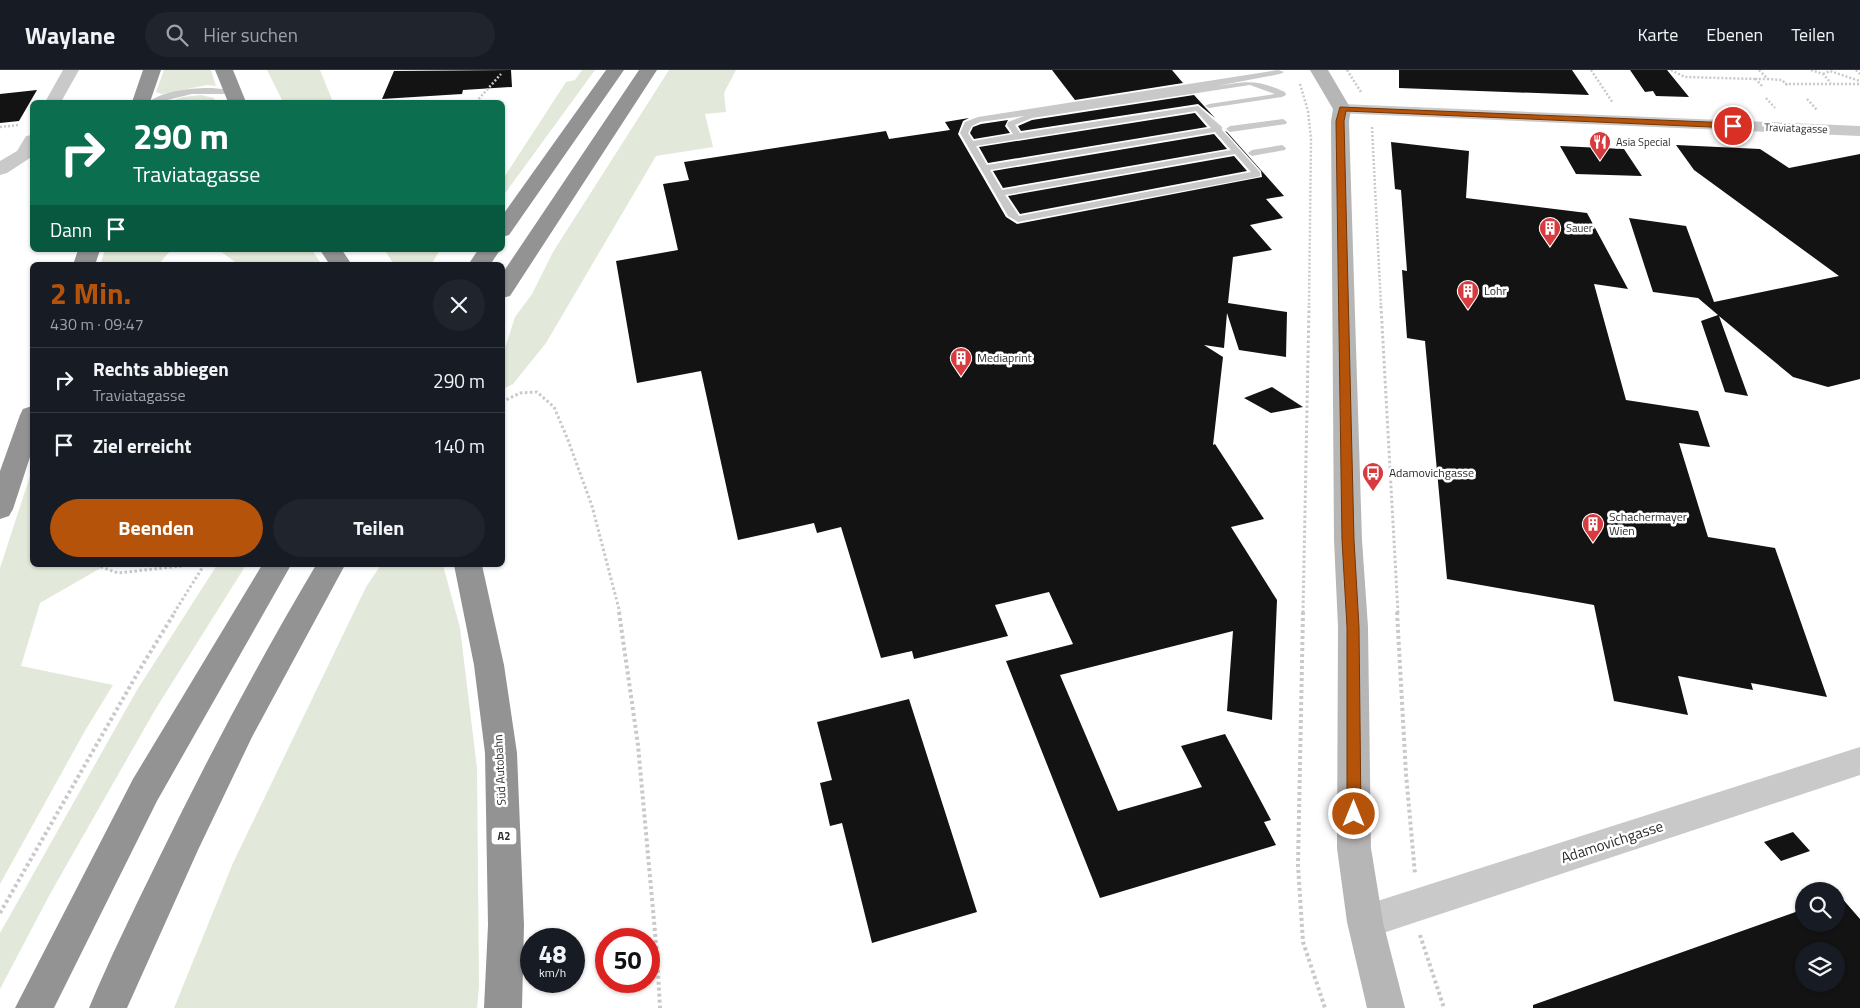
<!DOCTYPE html>
<html lang="de">
<head>
<meta charset="utf-8">
<style>
	:root { --surface:#171b24; --page:#20242c; --text:#f1f3f6; --muted:#9ea1a6; --line:#363941; --accent:#b45309 }
	body { margin:0; font-family:"Titillium Web",sans-serif; background:var(--page); color:var(--text); height:100vh; display:flex; flex-direction:column; font-size:19px; white-space:nowrap }
	* { box-sizing:border-box; margin:0 }
	p { font-size:16px; color:var(--muted) }
	.icon { flex:none; width:28px; height:28px; fill:none; stroke:currentColor; stroke-width:2; stroke-linecap:round; stroke-linejoin:round }
	.map { position:relative; flex:1; overflow:hidden }
	.side { position:absolute; left:30px; top:192px; width:475px; height:305px; display:flex; flex-direction:column; background:var(--surface); border-radius:8px; box-shadow:0 1px 4px #0004 }
	.side>* { flex:none }
	.top-card { position:absolute; left:30px; top:30px; width:475px; height:152px; border-radius:8px; box-shadow:0 1px 4px #0004; background:#0b6e4f; color:#fff; overflow:hidden }
	.tools { position:absolute; left:1795px; top:812px; display:grid; gap:10px }
	.tools a { display:grid; place-items:center; width:50px; height:50px; border-radius:50%; background:var(--surface); box-shadow:0 1px 4px #0004; font-size:25px }
	.speed { position:absolute; left:520px; top:858px; display:flex; gap:10px; font-size:25px; font-weight:700; text-align:center }
	.speed>* { display:grid; place-content:center; width:65px; height:65px; border-radius:50%; background:var(--surface); box-shadow:0 1px 4px #0004; line-height:1 }
	.speed small { font-size:12px; font-weight:400 }
	.speed .limit { border:8px solid #d22; background:#fff; color:#111 }
	.pin { position:absolute; display:grid; place-items:center; width:42px; height:42px; color:#fff; margin:-21px; border:2px solid #fff; border-radius:50%; box-shadow:0 1px 5px #0007 }
	.me { position:absolute; width:55px; margin:-28px; rotate:0deg; stroke-linejoin:round; filter:drop-shadow(0 0 4px #0008) }
	.turn { display:flex; align-items:center; gap:18px; height:105px; padding:0 20px; font-size:22px }
	.turn .icon { width:65px; height:65px; stroke-width:2.5 }
	.turn b { display:block; font-size:35px; line-height:42px }
	.then { display:flex; align-items:center; height:48px; padding:0 20px; background:#0003; gap:10px; font-size:19px }
	.round { display:grid; place-items:center; flex:none; width:52px; height:52px; border-radius:26px; background:var(--page) }
	.overview { display:flex; align-items:center; justify-content:space-between; height:85px; padding:0 20px }
	h1 { font-size:30px; font-weight:700; line-height:38px; color:var(--accent) }
	.primary-button { display:flex; gap:10px; margin-top:auto; padding:10px 20px }
	.primary-button a { flex:1; height:58px; border-radius:30px; background:var(--accent); color:#fff; font-size:20px; font-weight:700; line-height:58px; text-align:center }
	.primary-button a+a { background:var(--page); color:var(--text) }
	ul { padding:0; list-style:none }
	li { display:flex; align-items:center; gap:15px; height:65px; padding:0 20px; border-top:1px solid var(--line) }
	li div { flex:1 }
	li b { display:block; font-size:19px }
	li em { font-style:normal }
	header { display:flex; align-items:center; gap:30px; box-sizing:border-box; height:70px; padding:0 25px; background:var(--surface); border-bottom:1px solid var(--line) }
	header strong { font-size:24px }
	nav { display:flex; gap:28px; margin-inline-start:auto; font-size:18px }
	.search { width:350px; height:45px; background:var(--page); display:flex; align-items:center; gap:12px; box-sizing:border-box; padding:0 18px; border-radius:28px; color:var(--muted); font-size:19px }
	.map>svg:first-child { display:block }
	.green { fill:#e2e9da }
	.building { fill:#131313; fill-rule:evenodd }
	.lines { fill:none; stroke-linecap:round; stroke-linejoin:round }
	.path-far2 { stroke:#c9c9c9; stroke-width:2.5; stroke-dasharray:2 2; stroke-linecap:butt }
	.path-far1 { stroke:#c9c9c9; stroke-width:3; stroke-dasharray:2.5 2.5; stroke-linecap:butt }
	.path { stroke:#c9c9c9; stroke-width:4; stroke-dasharray:3 3; stroke-linecap:butt }
	.service { fill:#c9c9c9; fill-rule:evenodd }
	.minor { fill:#c9c9c9; fill-rule:evenodd }
	.secondary { fill:#b6b6b6; fill-rule:evenodd }
	.motorway { fill:#939393; fill-rule:evenodd }
	.route { fill:#b45309; stroke:#753606 }
	.labels { text-anchor:middle; stroke-width:5; stroke-linejoin:round; paint-order:stroke }
	.far-street-label { font-size:11px; fill:#2c2c2c; stroke:#fff }
	.far-poi-label { font-size:11px; fill:#2c2c2c; stroke:#fff; text-anchor:start }
	.shield { fill:#fff; stroke:#6b6b6b; stroke-width:1 }
	.shield-label { font-size:11px; font-weight:bold; fill:#2c2c2c }
	.poi-label { font-size:12px; fill:#2c2c2c; stroke:#fff; text-anchor:start }
	.street-label { font-size:12px; fill:#2c2c2c; stroke:#fff }
	.near-street-label { font-size:15px; fill:#2c2c2c; stroke:#fff }
</style>
</head>
<body>
<header>
<strong>Waylane</strong>
<div class="search"><svg class="icon" aria-label="search" viewBox="0 0 24 24"><circle cx="10" cy="10" r="6"/><path d="M15 15l6 6"/></svg>Hier suchen</div>
<nav><a>Karte</a><a>Ebenen</a><a>Teilen</a></nav>
</header>
<div class="map">
<svg width="1860" height="938" viewBox="0 0 1860 938">
	<rect width="100%" height="100%" fill="#fff"/>
	<!-- green -->
	<path class="green" d="M164 0H211L216 16 207 15 162 24 156 22Z
		M267 0H320L333 32H283Z
		M582 0H595L503 126V109L566 12 575 10Z
		M669 0H736L724 23 726 42 705 44 713 77 656 86 546 273 513 314 503 319V284L515 247 532 224 553 182Z
		M201 25 214 28 216 32H169L183 27Z
		M105 180H171L158 195H100Z
		M219 180H312L322 195H239Z
		M385 180H440L431 195H394Z
		M32 400V495H106L40 533 21 596 113 615 86 659 0 814V498Z
		M217 495H246L155 640 50 824 0 919V863L137 620Z
		M381 495H443L460 558 477 698 479 917 477 938H174L233 793 366 517Z"/>
	<!-- building -->
	<path class="building" d="M511 0 512 17 463 20 462 24 382 29 394 1Z
		M1052 0H1172L1183 13 1075 30Z
		M1399 0H1572L1589 25 1399 18Z
		M1630 0H1667L1689 27 1656 26 1653 21 1645 22Z
		M37 20 19 51 0 53V24Z
		M1194 25 1215 48 1198 34 1021 61 1018 56 1032 50Z
		M1195 43 1207 57 988 93 979 77Z
		M969 48 963 51 958 64 1006 147 1017 154 1262 107 1261 101 1225 61 1227 62 1284 126 1266 129 1283 148 1250 155 1272 180 1233 187 1228 233 1287 242 1286 287 1239 280 1227 243 1224 278 1204 275 1223 287 1213 375 1215 374 1264 449 1231 457 1277 530 1272 650 1227 641 1233 561 1060 605 1118 741 1202 717 1181 676 1225 664 1271 750 1264 752 1276 775 1100 828 1006 591 1073 574 1049 522 995 535 1008 566 914 589 912 581 881 588 841 457 817 463 814 453 738 470 701 301 637 313 616 191 678 180 663 114 689 110 684 92 886 61 889 69 950 60 945 52Z
		M1008 50 1005 56 1010 63 974 69 970 63 973 57 981 54Z
		M1214 64 1227 79 1003 118 993 101Z
		M1391 72 1469 81 1466 128 1587 143 1628 219 1594 214 1626 330 1698 341 1710 377 1679 373 1708 467 1775 478 1827 627 1751 613 1753 620 1678 606 1688 645 1614 631 1594 535 1447 509 1425 271 1407 268 1402 200 1407 201 1401 120 1395 119Z
		M1676 75 1760 79 1789 98 1860 84V309L1828 317 1793 307 1719 246 1748 326 1725 322 1701 251 1718 245 1698 228 1653 222 1629 148 1686 156 1714 232 1839 206 1694 100Z
		M1560 76 1624 79 1642 106 1576 104Z
		M1234 86 1247 101 1020 144 1008 126Z
		M1272 317 1303 337 1271 343 1244 328Z
		M909 629 977 842 872 873 842 753 830 756 820 713 832 710 817 652Z
		M1793 762 1810 781 1781 791 1764 772Z
		M1840 826 1860 849V938H1533V935L1804 839V854H1836V827ZM1804 881H1836V914H1804Z"/>
	<g class="lines">
		<!-- path-far2 -->
		<path class="path-far2" d="M1347 0 1361 22
			M1591 0 1613 33
			M1671 0 1685 7 1756 9
			M1759 0 1768 9 1782 10 1788 16
			M1811 0 1823 4 1831 13
			M1856 0 1860 4
			M1823 4 1830 1 1860 11
			M1300 14 1308 41 1311 69 1309 237
			M1785 14H1860
			M1762 16 1756 9H1768
			M1766 28 1775 38
			M1807 29 1817 40
			M476 32 501 4
			M0 57 19 55
			M1372 57 1381 237"/>
		<!-- path-far1 -->
		<path class="path-far1" d="M1381 236 1398 543
			M502 332 520 323 537 322 554 337 568 370 592 436 620 543
			M96 495 118 503 190 495
			M174 543 204 495
			M1303 543 1309 236"/>
		<!-- path -->
		<path class="path" d="M619 542 638 675 657 884 660 938
			M1303 542 1298 795 1303 872 1325 938
			M1397 542 1406 704 1415 804
			M0 843 140 599 175 542
			M1420 865 1444 938"/>
		<!-- service -->
		<path class="service" d="M1278 0 1284 2 1280 4 1217 16C1248 11 1256 9 1285 22L1286 25 1282 27 1209 38 1205 36 1209 34 1275 24 1250 15 1032 48 1015 55 1020 63 1198 36 1222 57V60L1260 102V106L1257 107 1018 152 1008 146 960 63 965 52 978 47ZM1196 41 1211 58 987 95 976 76ZM1024 46 1008 52 1007 55 1013 64 973 71 968 63 972 56 980 52ZM1215 62 1231 80 1002 120 990 100ZM1235 84 1251 102 1019 146 1005 125Z
			M212 18 233 20 237 22 233 24H192L159 32H149C164 20 193 18 212 18Z
			M1283 49 1287 52 1286 54 1230 62 1226 59 1230 56Z
			M1282 75 1286 78 1285 80 1252 86 1248 83 1252 80Z"/>
		<!-- minor -->
		<path class="minor" d="M63 0H79L61 32H45Z
			M1342 34 1860 56V66L1336 43 1333 39 1336 35Z
			M32 65V85L30 88 7 103 0 105V91L17 81 26 66Z
			M1860 677V705L1365 869 1353 864 1348 852 1353 840 1365 835Z"/>
		<!-- secondary -->
		<path class="secondary" d="M1310 0H1328L1351 39 1349 51 1362 470 1368 557 1371 778 1383 852 1405 938H1367L1347 852 1337 778 1338 557 1334 470 1331 51 1333 39Z"/>
		<!-- motorway -->
		<path class="motorway" d="M143 0H161L150 32H132Z
			M215 0H233L246 32H228Z
			M606 0H624L509 165 502 167V146Z
			M639 0H657L510 226 502 228V204Z
			M78 180H100L95 195H73Z
			M320 180H342L352 195H330Z
			M478 180H500L490 195H468Z
			M32 336V381L13 439 9 446 0 449V401L20 345 23 339Z
			M262 495H291L157 731 54 938H15L133 709Z
			M316 495H345L252 667 198 780 127 938H89C110 888 134 839 158 790 207 689 259 591 316 495Z
			M454 495H482L504 595 517 683 524 855 522 938H484L488 855 485 683 474 595Z"/>
	</g>
	<!-- route -->
	<path class="route" d="M1340 37 1733 53 1737 56 1733 58 1346 41 1344 51 1354 470 1359 557 1361 744 1359 748 1354 750 1349 748 1347 744V557L1342 470 1336 51Z"/>
	<!-- icons -->
	<defs>
		<g id="restaurant-pin" transform="scale(1.125)"><path d="M0 17L-7.5 6A9.5 9.5 0 1 1 7.5 6Z" fill="#d73a3f" stroke="#fff"/><path d="M-5-6h1v4h1v-4h1v4h1v-4h1v5L-1.5 .5V6h-2V.5L-5-1ZM5-6V6H3V1.5H1.5Q1.5-4 5-6Z" fill="#fff"/></g>
		<g id="building-pin" transform="scale(1.125)"><path d="M0 17L-7.5 6A9.5 9.5 0 1 1 7.5 6Z" fill="#d73a3f" stroke="#fff"/><path d="M-4-6H4V6H1V3H-1V6H-4ZM-2.5-4.3h1.7v1.8h-1.7ZM.8-4.3h1.7v1.8H.8ZM-2.5-1h1.7V.8h-1.7ZM.8-1h1.7V.8H.8Z" fill="#fff"/></g>
		<g id="bus-pin" transform="scale(1.125)"><path d="M0 17L-7.5 6A9.5 9.5 0 1 1 7.5 6Z" fill="#d73a3f" stroke="#fff"/><path d="M-5-6H5V4H4V6H2V4H-2V6H-4V4H-5ZM-3.5-4V0h7V-4ZM-3.5 1.2v1.5H-2V1.2ZM2 1.2v1.5H3.5V1.2Z" fill="#fff"/></g>
	</defs>
	<g fill-rule="evenodd">
		<use href="#restaurant-pin" x="1600" y="72"/>
		<use href="#building-pin" x="1550" y="158"/>
		<use href="#building-pin" x="1468" y="221"/>
		<use href="#building-pin" x="961" y="288"/>
		<use href="#bus-pin" x="1373" y="403"/>
		<use href="#building-pin" x="1593" y="454"/>
	</g>
	<g class="labels">
		<!-- far-street labels -->
		<g class="far-street-label">
			<text transform="translate(1796 58) rotate(2)" y="4">Traviatagasse</text>
		</g>
		<!-- far-poi labels -->
		<g class="far-poi-label">
			<text x="1616" y="76">Asia Special</text>
			<text x="1566" y="162">Sauer</text>
		</g>
		<!-- shield labels -->
		<rect class="shield" x="491.5" y="757.5" width="25" height="17" rx="4"/>
		<g class="shield-label">
			<text x="504" y="770">A2</text>
		</g>
		<!-- poi labels -->
		<g class="poi-label">
			<text x="1484" y="225">Lohr</text>
			<text x="977" y="292">Mediaprint</text>
			<text x="1389" y="407">Adamovichgasse</text>
			<text x="1609" y="451">Schachermayer<tspan x="1609" dy="14">Wien</tspan></text>
		</g>
		<!-- street labels -->
		<g class="street-label">
			<text transform="translate(500 700) rotate(-93)" y="4">Süd Autobahn</text>
		</g>
		<!-- near-street labels -->
		<g class="near-street-label">
			<text transform="translate(1612 772) rotate(-18)" y="5">Adamovichgasse</text>
		</g>
	</g>
</svg>
<div class="tools">
<a><svg class="icon" aria-label="search" viewBox="0 0 24 24"><circle cx="10" cy="10" r="6"/><path d="M15 15l6 6"/></svg></a>
<a><svg class="icon" aria-label="layers" viewBox="0 0 24 24"><path d="M12 4l9 5-9 5-9-5zM3 14l9 5 9-5"/></svg></a>
</div>
<div class="speed"><div>48<small>km/h</small></div><div class="limit">50</div></div>
<div class="pin" style="left:1733px;top:56px;background:#d93025"><svg class="icon" aria-label="arrive" viewBox="0 0 24 24"><path d="M6 21V4h12l-3 4 3 4H6"/></svg></div>
<svg class="me" style="left:1354px;top:744px" viewBox="-20 -20 40 40"><circle r="17" fill="#b45309" stroke="#fff" stroke-width="3"/><path d="M0-11L8 9 0 5-8 9z" fill="#fff"/></svg>
<div class="top-card">
<div class="turn"><svg class="icon" aria-label="right" viewBox="0 0 24 24"><path d="M7 20v-9h11M14 6l5 5-5 5"/></svg><div><b>290 m</b>Traviatagasse</div></div>
<div class="then">Dann<svg class="icon" aria-label="arrive" viewBox="0 0 24 24"><path d="M6 21V4h12l-3 4 3 4H6"/></svg></div>
</div>
<section class="side">
<div class="overview"><div><h1>2 Min.</h1><p>430 m · 09:47</p></div><a class="round"><svg class="icon" aria-label="close" viewBox="0 0 24 24"><path d="M6 6l12 12M18 6L6 18"/></svg></a></div>
<ul>
<li><svg class="icon" aria-label="right" viewBox="0 0 24 24"><path d="M7 20v-9h11M14 6l5 5-5 5"/></svg><div><b>Rechts abbiegen</b><p>Traviatagasse</p></div><em>290 m</em></li>
<li><svg class="icon" aria-label="arrive" viewBox="0 0 24 24"><path d="M6 21V4h12l-3 4 3 4H6"/></svg><div><b>Ziel erreicht</b></div><em>140 m</em></li>
</ul>
<div class="primary-button"><a>Beenden</a><a>Teilen</a></div>
</section>
</div>
</body>
</html>
